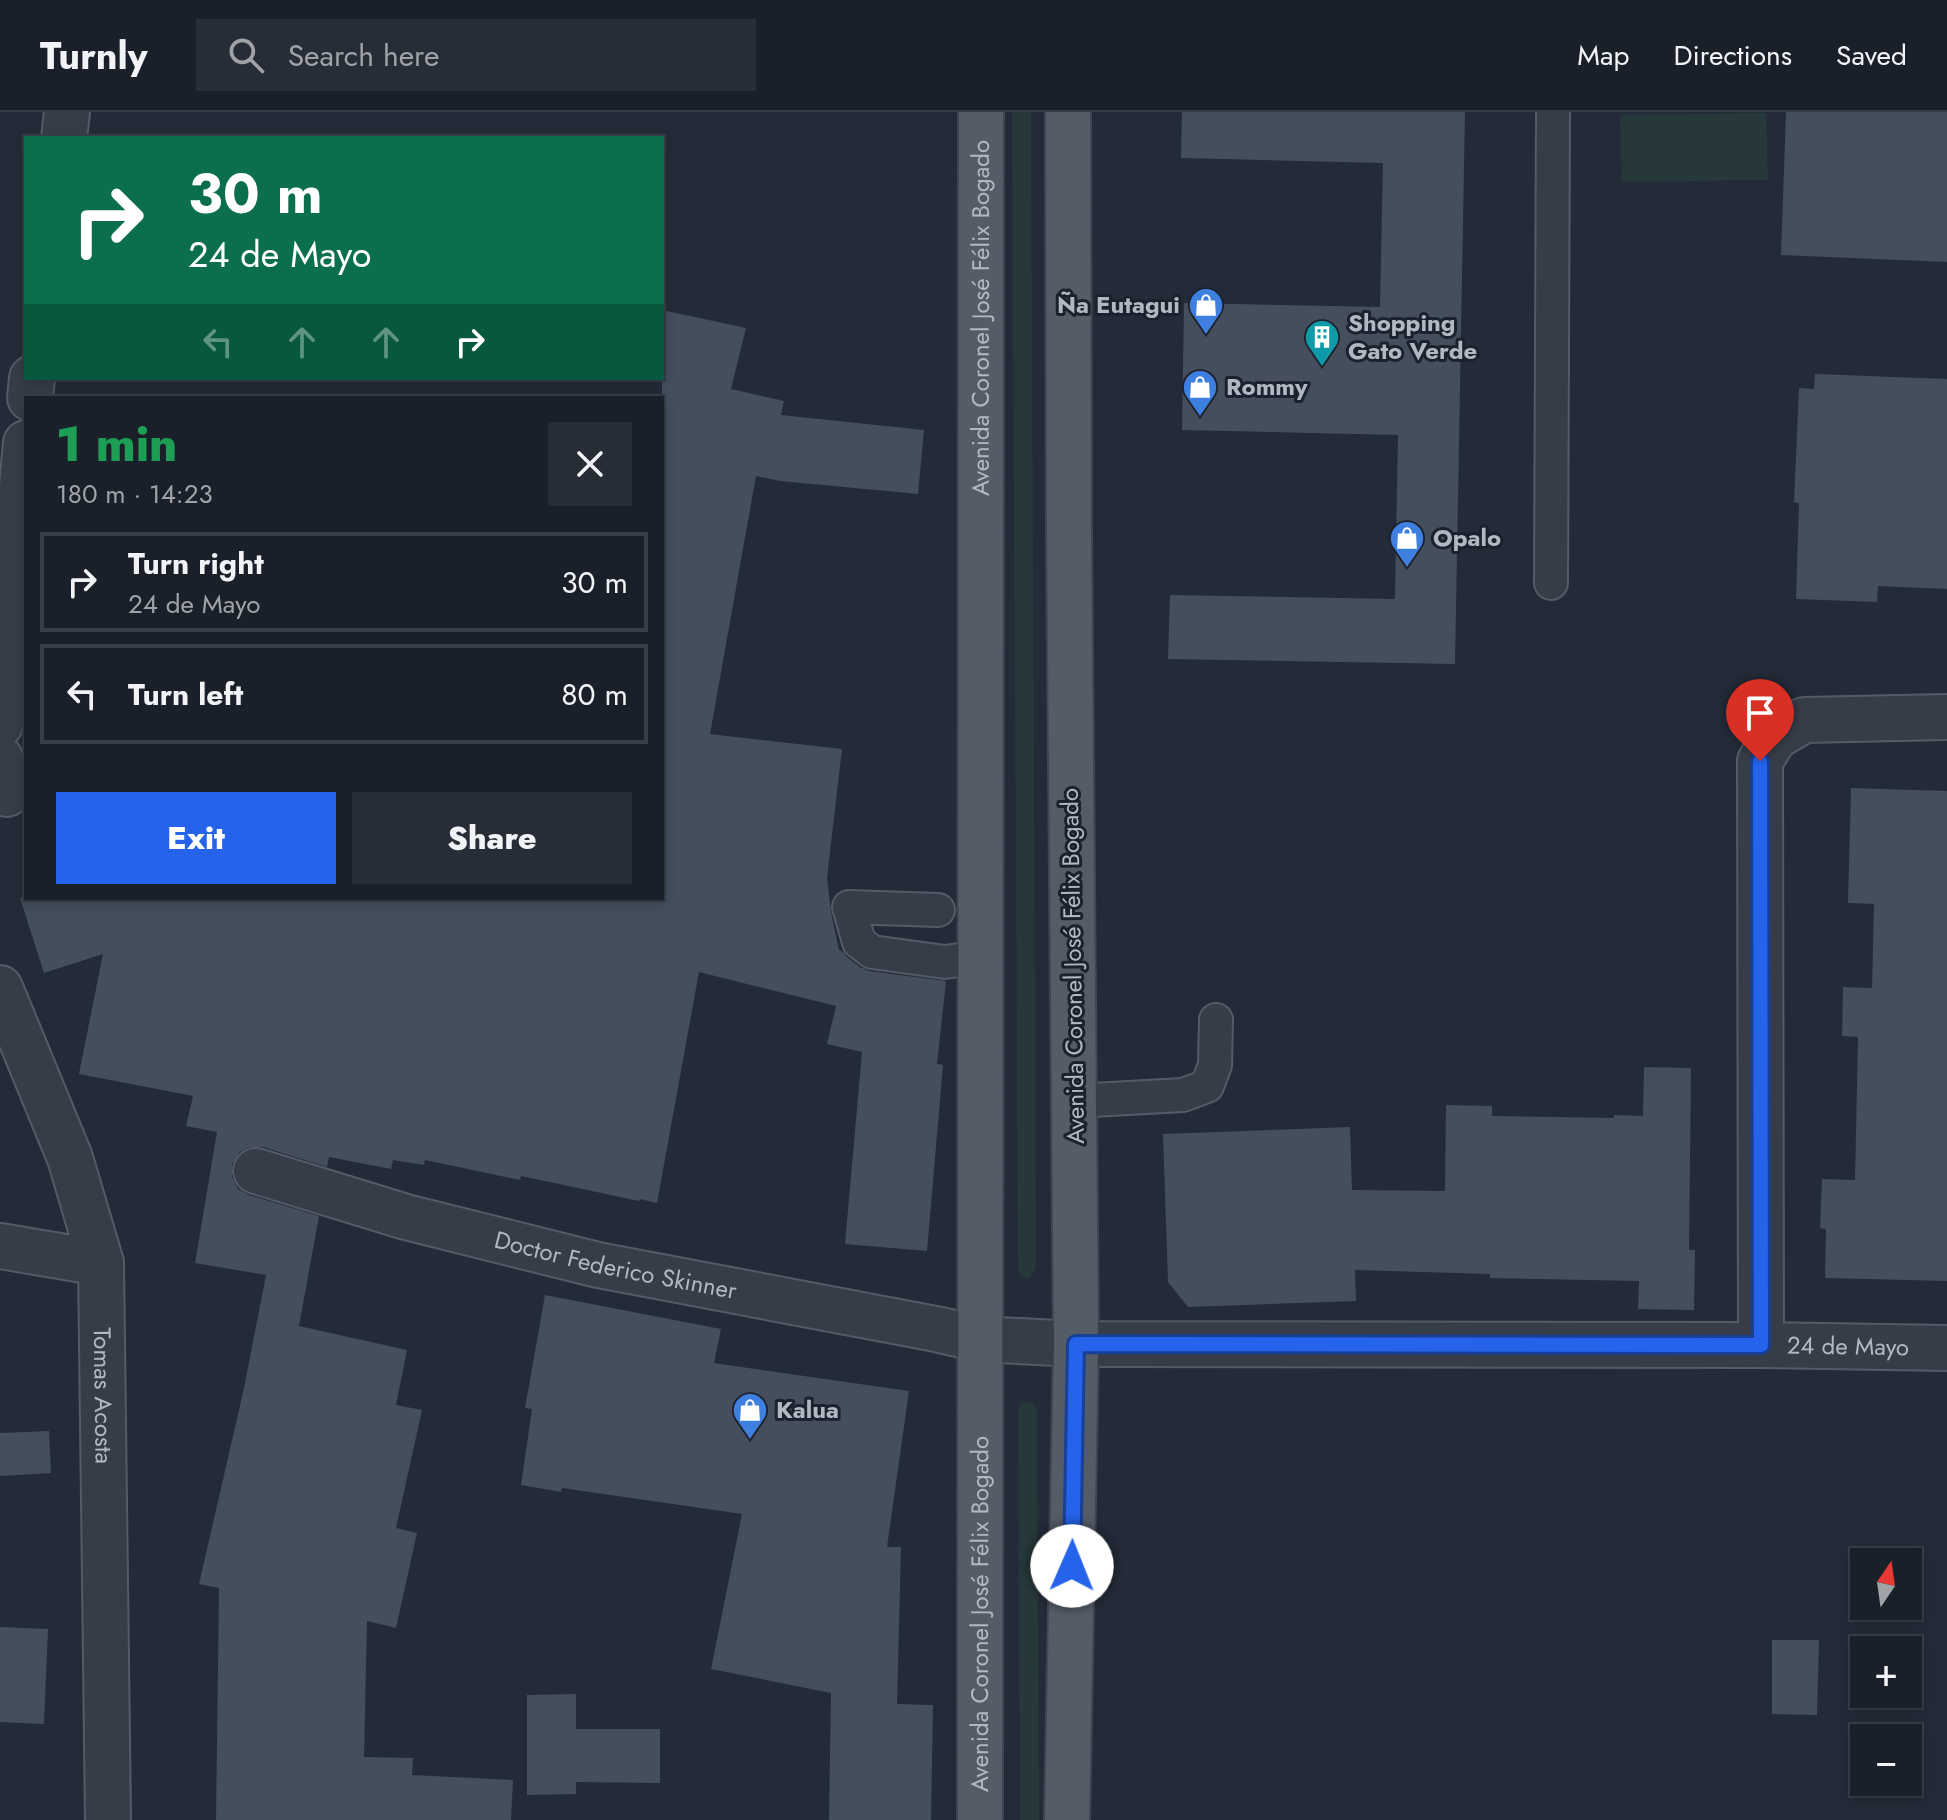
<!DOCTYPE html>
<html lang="en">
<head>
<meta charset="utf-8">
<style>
	:root { --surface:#1a202a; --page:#272d36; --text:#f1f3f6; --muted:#9fa3a8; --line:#383e47; --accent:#2563eb }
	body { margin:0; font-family:Jost,sans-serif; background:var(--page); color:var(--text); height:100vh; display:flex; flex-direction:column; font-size:30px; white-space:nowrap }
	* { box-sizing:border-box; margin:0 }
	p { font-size:26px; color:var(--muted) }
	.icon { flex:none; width:44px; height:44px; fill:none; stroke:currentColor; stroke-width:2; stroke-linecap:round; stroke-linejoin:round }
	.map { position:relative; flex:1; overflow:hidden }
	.panel { position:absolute; left:24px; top:284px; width:640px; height:504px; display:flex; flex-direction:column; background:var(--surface); border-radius:0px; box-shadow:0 4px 12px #0003,0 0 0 2px var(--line) }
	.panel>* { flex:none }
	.banner { position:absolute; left:24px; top:24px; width:640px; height:244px; border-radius:0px; box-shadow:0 4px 12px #0003,0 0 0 2px var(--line); background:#0b6e4f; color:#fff; overflow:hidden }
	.needle { width:52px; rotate:13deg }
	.fabs { position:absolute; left:1850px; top:1436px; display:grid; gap:16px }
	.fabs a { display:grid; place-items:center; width:72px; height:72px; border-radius:0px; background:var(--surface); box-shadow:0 4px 12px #0003,0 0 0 2px var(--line); font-size:40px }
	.pin { position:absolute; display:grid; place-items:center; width:68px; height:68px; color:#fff; margin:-82px -34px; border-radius:50% 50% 50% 0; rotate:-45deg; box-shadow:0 0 8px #0007 }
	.pin .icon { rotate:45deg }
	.me { position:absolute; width:88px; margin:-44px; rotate:1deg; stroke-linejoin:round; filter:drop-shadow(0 0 6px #0008) }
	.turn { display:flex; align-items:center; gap:28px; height:168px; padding:0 32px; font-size:36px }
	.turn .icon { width:104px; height:104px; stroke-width:2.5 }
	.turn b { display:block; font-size:56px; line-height:68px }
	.lanes { display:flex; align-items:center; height:76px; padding:0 32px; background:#0003; justify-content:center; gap:40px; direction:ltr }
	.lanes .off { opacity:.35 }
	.round { display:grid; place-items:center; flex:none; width:84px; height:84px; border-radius:0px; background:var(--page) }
	.head { display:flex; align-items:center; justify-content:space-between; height:136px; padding:0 32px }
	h1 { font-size:48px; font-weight:800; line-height:60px; color:#1e9e55 }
	.primary-button { display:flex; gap:16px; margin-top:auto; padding:16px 32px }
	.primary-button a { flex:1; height:92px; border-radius:0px; background:var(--accent); color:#fff; font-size:32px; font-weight:800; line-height:92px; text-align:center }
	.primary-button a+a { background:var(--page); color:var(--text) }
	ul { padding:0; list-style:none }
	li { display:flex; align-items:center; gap:24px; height:100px; margin:0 16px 12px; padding:0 16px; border:4px solid var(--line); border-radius:0px }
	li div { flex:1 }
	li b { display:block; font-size:30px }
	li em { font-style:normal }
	header { display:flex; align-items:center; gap:48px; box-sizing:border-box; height:112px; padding:0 40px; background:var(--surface); border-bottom:2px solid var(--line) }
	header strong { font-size:38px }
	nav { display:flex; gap:44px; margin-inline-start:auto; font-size:28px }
	.search { width:560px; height:72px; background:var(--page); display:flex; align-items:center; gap:20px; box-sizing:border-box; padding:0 28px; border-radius:0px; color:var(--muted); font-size:30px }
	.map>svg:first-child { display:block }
	.grass { fill:#26383a }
	.building { fill:#444e5c }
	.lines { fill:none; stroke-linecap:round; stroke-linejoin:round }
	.lane-casing { stroke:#545b66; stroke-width:36 }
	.street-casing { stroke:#545b66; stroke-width:48 }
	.primary-casing { stroke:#404651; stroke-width:48 }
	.lane { stroke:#363d48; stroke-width:32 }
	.street { stroke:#363d48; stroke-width:44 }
	.primary { stroke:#545c68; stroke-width:44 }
	.route-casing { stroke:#184099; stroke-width:20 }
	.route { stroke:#2563eb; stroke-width:14 }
	.labels { text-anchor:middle; stroke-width:6; stroke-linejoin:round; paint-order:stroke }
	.poi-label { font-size:24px; font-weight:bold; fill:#b1b8c4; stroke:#1c222d; text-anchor:start }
	.street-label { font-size:24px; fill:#b1b8c4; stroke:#1c222d }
</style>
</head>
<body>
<header>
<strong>Turnly</strong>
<div class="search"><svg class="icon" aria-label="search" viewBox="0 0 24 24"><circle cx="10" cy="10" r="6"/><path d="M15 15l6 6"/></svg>Search here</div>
<nav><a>Map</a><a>Directions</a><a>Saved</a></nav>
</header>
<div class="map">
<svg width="1947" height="1708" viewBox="0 0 1947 1708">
	<rect width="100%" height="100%" fill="#232b38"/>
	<!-- grass -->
	<path class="grass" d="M1012 0H1031L1036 1155 1030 1166H1024L1019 1161 1018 1154Z
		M1766 1 1768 68 1622 70 1620 3Z
		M1024 1290C1031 1290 1034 1291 1037 1298L1039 1708H1020L1018 1298 1020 1292Z"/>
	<!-- building -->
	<path class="building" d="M1182 0H1465L1455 552 1168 547 1170 483 1395 487 1398 323 1182 318 1184 191 1380 195 1383 51 1181 46Z
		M1786 0H1947V150L1781 143Z
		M662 198 746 216 731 277 784 289 781 303 924 318 918 382 780 369 756 364 710 622 842 637 827 766 831 800 839 838 843 840 847 845 860 855 869 859 946 869 937 952 943 953 927 1139 845 1132 862 940 827 932 836 894 699 860 657 1091 640 1087 639 1089 521 1064 520 1068 425 1048 424 1053 393 1048 391 1057 329 1045 327 1055 263 1035H250L240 1040 232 1052V1065L238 1077 249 1083 319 1104 299 1214 407 1238 396 1293 422 1298 396 1416 417 1421 396 1516 367 1509 364 1645 413 1646 412 1663 513 1668 511 1708H216L219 1476 199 1472 244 1276 266 1163 195 1151 217 1020 186 1014 193 984 79 962 103 842 44 861 20 786H662Z
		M1815 262 1947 267V477L1878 474 1877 490 1796 487 1799 391 1794 390 1799 276 1814 277Z
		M1851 676 1947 679V1169L1825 1166 1826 1117 1820 1116 1822 1067 1855 1068 1858 925 1842 924 1843 875 1872 876 1874 792 1848 791Z
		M1644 955 1691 956 1689 1138H1695L1694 1198 1638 1197 1639 1169 1490 1166V1162L1355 1158 1356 1189 1188 1195 1168 1170 1163 1022 1350 1015 1352 1078 1445 1079 1446 993 1492 994V1004L1614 1006V1003L1643 1004Z
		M545 1183 721 1217 714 1251 909 1279 887 1435H901L897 1592 933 1593 931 1708H829L831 1581 711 1557 742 1402 562 1376 561 1380 521 1373 532 1297 525 1296Z
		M49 1319 51 1361 0 1364V1321Z
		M0 1515 48 1517 44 1612 0 1610Z
		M1772 1528H1819L1817 1603 1772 1602Z
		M576 1582V1617H660V1671L576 1670V1682L527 1683V1583Z"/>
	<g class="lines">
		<!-- lane casing -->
		<g class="lane-casing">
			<path id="lane" d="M1551 471 1553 0
				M938 798 849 795 859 830 872 840 945 850 980 845
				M1074 989 1183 983 1207 974 1215 953 1216 908"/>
		</g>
		<!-- street casing -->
		<g class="street-casing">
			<g id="street">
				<path d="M64 26 67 0"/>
				<path d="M30 286 32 266"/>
				<path d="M0 613 26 331"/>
				<path d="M0 646 7 682"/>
				<path id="s1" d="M0 876 70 1046 101 1151 108 1708"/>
				<path id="s2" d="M256 1059 406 1105 598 1153 936 1217 980 1227 1076 1232 1761 1233 1947 1236"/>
				<path d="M0 1134 101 1151"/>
				<path d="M1761 1233 1760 649 1775 625 1804 608 1947 605"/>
			</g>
		</g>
		<!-- primary casing -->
		<g class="primary-casing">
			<g id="primary">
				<path id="s3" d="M980 1708 981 0"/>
				<path d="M1067 1708 1076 1232 1069 421 1068 0"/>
			</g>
		</g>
		<!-- lane -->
		<use href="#lane" class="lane"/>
		<!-- street -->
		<use href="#street" class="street"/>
		<!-- primary -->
		<use href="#primary" class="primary"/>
	</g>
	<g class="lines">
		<!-- route casing -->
		<g class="route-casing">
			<path id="route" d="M1072 1454 1076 1232 1761 1233 1760 649"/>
		</g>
		<!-- route -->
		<use href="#route" class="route"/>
	</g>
	<!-- icons -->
	<defs>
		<g id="shop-pin" transform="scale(1.8)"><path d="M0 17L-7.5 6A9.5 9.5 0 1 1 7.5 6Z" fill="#3f7fe0" stroke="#1c222d"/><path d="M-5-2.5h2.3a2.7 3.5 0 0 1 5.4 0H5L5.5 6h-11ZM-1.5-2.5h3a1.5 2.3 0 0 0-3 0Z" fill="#fff"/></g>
		<g id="building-pin" transform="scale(1.8)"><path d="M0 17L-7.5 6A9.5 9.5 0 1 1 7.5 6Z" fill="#0f9aa8" stroke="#1c222d"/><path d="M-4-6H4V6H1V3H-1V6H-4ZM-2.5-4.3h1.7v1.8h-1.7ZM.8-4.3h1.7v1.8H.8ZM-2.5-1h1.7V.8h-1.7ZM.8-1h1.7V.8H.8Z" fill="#fff"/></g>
	</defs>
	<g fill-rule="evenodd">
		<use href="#shop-pin" x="1206" y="193"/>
		<use href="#building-pin" x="1322" y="225"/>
		<use href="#shop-pin" x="1200" y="275"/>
		<use href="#shop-pin" x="1407" y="426"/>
		<use href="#shop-pin" x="750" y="1298"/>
	</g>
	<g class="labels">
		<!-- poi labels -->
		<g class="poi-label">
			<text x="1180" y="201" text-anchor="end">Ña Eutagui</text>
			<text x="1348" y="219">Shopping<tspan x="1348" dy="28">Gato Verde</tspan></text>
			<text x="1226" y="283">Rommy</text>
			<text x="1433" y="434">Opalo</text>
			<text x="776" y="1306">Kalua</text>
		</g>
		<!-- street labels -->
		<g class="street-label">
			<text dy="8" stroke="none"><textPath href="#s3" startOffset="1502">Avenida Coronel José Félix Bogado</textPath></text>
			<text transform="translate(1073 854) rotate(-91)" y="8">Avenida Coronel José Félix Bogado</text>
			<text dy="8" stroke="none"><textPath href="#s2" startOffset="372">Doctor Federico Skinner</textPath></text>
			<text dy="8" stroke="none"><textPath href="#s2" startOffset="1612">24 de Mayo</textPath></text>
			<text dy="8" stroke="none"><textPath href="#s1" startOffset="426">Tomas Acosta</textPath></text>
			<text dy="8" stroke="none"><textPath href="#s3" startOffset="206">Avenida Coronel José Félix Bogado</textPath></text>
		</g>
	</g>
</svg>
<div class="fabs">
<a><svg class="needle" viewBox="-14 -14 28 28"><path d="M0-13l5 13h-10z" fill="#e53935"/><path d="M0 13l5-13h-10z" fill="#9fa3a8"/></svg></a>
<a>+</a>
<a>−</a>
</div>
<div class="pin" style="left:1760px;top:649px;background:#d93025"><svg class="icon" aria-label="arrive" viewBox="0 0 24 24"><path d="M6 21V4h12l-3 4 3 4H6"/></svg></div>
<svg class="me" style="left:1072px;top:1454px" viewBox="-20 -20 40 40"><circle r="19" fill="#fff"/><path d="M0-13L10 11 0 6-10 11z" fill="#2563eb"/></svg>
<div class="banner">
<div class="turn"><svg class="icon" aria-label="right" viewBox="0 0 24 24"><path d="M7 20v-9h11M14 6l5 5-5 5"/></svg><div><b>30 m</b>24 de Mayo</div></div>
<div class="lanes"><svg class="icon off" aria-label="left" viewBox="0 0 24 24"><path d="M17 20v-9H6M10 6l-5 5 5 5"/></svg><svg class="icon off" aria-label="ahead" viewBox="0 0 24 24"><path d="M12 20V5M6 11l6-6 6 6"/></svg><svg class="icon off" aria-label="ahead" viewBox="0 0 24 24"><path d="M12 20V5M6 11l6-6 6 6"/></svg><svg class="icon" aria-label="right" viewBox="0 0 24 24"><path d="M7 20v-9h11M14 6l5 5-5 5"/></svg></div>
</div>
<section class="panel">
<div class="head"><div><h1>1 min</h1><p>180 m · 14:23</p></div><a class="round"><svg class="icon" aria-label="close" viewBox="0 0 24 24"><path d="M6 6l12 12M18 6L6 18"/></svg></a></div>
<ul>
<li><svg class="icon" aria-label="right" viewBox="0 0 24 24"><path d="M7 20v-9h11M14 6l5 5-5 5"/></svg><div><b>Turn right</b><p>24 de Mayo</p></div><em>30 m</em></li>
<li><svg class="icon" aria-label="left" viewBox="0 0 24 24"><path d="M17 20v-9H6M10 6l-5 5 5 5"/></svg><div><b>Turn left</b></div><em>80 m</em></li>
</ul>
<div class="primary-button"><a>Exit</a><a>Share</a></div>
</section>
</div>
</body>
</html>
